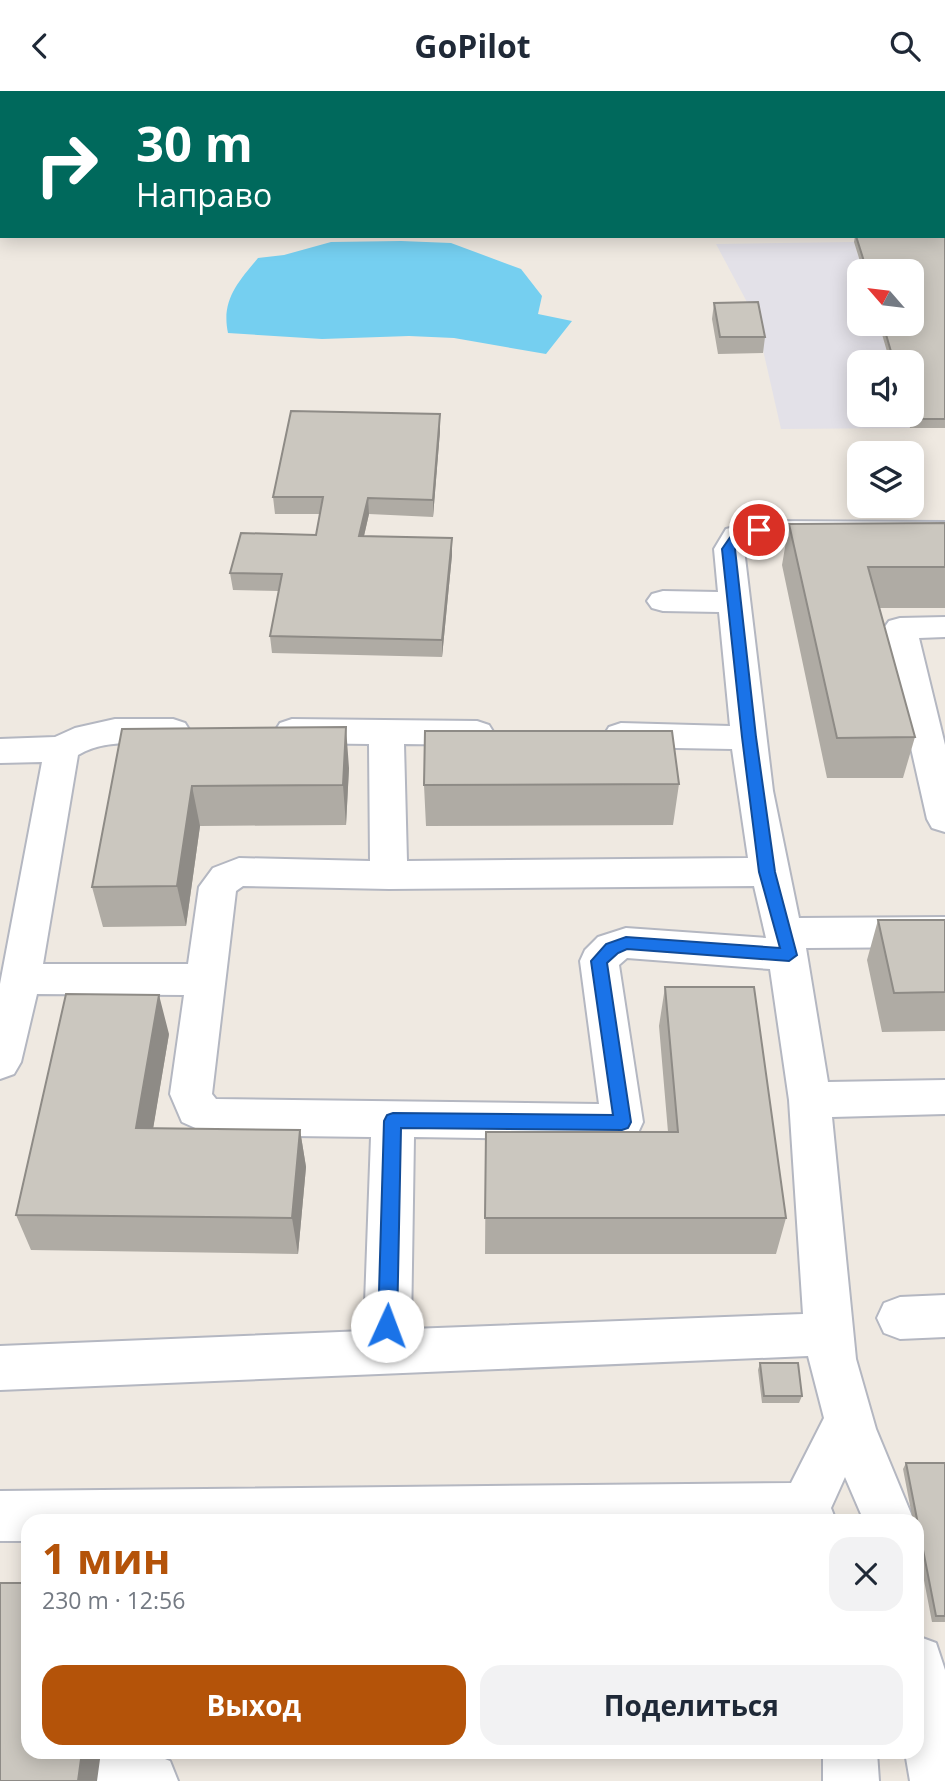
<!DOCTYPE html>
<html lang="ru">
<head>
<meta charset="utf-8">
<style>
	:root { --surface:#fff; --page:#f2f2f3; --text:#1f2937; --muted:#747a83; --accent:#b45309 }
	body { margin:0; font-family:"Open Sans",sans-serif; background:var(--page); color:var(--text); height:100vh; display:flex; flex-direction:column; font-size:26px; white-space:nowrap }
	* { box-sizing:border-box; margin:0 }
	p { font-size:23px; color:var(--muted) }
	.icon { flex:none; width:38px; height:38px; fill:none; stroke:currentColor; stroke-width:2; stroke-linecap:round; stroke-linejoin:round }
	.map { position:relative; flex:1; overflow:hidden }
	.details { position:absolute; left:21px; top:1423px; width:903px; height:245px; display:flex; flex-direction:column; background:var(--surface); border-radius:21px; box-shadow:0 4px 18px #0003 }
	.details>* { flex:none }
	.banner { position:absolute; left:0px; top:0px; width:945px; height:147px; box-shadow:0 4px 18px #0003; background:#00695c; color:#fff; overflow:hidden }
	.needle { width:46px; rotate:298deg }
	.controls { position:absolute; left:847px; top:168px; display:grid; gap:14px }
	.controls a { display:grid; place-items:center; width:77px; height:77px; border-radius:14px; background:var(--surface); box-shadow:0 4px 18px #0003; font-size:35px }
	.pin { position:absolute; display:grid; place-items:center; width:60px; height:60px; color:#fff; margin:-30px; border:4px solid #fff; border-radius:50%; box-shadow:0 2px 7px #0007 }
	.me { position:absolute; width:77px; margin:-38px; rotate:2deg; stroke-linejoin:round; filter:drop-shadow(0 0 5px #0008) }
	.turn { display:flex; align-items:center; gap:24px; height:147px; padding:0 21px; font-size:32px }
	.turn .icon { width:91px; height:91px; stroke-width:2.5 }
	.turn b { display:block; font-size:49px; line-height:60px }
	.round { display:grid; place-items:center; flex:none; width:74px; height:74px; border-radius:21px; background:var(--page) }
	.summary { display:flex; align-items:center; justify-content:space-between; height:119px; padding:0 21px }
	h1 { font-size:42px; font-weight:700; line-height:52px; color:var(--accent) }
	.action { display:flex; gap:14px; margin-top:auto; padding:14px 21px }
	.action a { flex:1; height:80px; border-radius:21px; background:var(--accent); color:#fff; font-size:28px; font-weight:700; line-height:80px; text-align:center }
	.action a+a { background:var(--page); color:var(--text) }
	header { display:flex; justify-content:space-between; align-items:center; height:91px; padding:0 21px; background:var(--surface); font-size:32px; font-weight:700 }
	.map>svg:first-child { display:block }
	.industrial { fill:#e3e1e8 }
	.water { fill:#75cff0 }
	.lines { fill:none; stroke-linecap:round; stroke-linejoin:round }
	.minor-casing { stroke:#b4b7c1; stroke-width:4 }
	.minor { fill:#fff; fill-rule:evenodd }
	.wall { fill:#afaba4 }
	.shaded-wall { fill:#8e8b86 }
	.building { fill:#cbc7bf; stroke:#8e8b86; stroke-width:2 }
	.route { fill:#1a73e8; stroke:#114b97; stroke-width:2 }
</style>
</head>
<body>
<header><svg class="icon" aria-label="back" viewBox="0 0 24 24"><path d="M15 5l-7 7 7 7"/></svg>GoPilot<svg class="icon" aria-label="search" viewBox="0 0 24 24"><circle cx="10" cy="10" r="6"/><path d="M15 15l6 6"/></svg></header>
<div class="map">
<svg width="945" height="1690" viewBox="0 0 945 1690">
	<rect width="100%" height="100%" fill="#efe9e1"/>
	<!-- industrial -->
	<path class="industrial" d="M854 151 863 180H859V233H879L890 271H859V324H906L910 337 781 338 756 228 716 153Z"/>
	<!-- water -->
	<path class="water" d="M401 150 451 152 521 178 542 205 538 223 572 230 546 263 454 247 409 245 322 248 228 242C221 209 238 191 258 167L284 164 331 151Z"/>
	<g class="lines">
		<!-- minor casing -->
		<g class="minor-casing">
			<path id="minor" d="M681 0H703L704 2H682Z
				M783 0H805L806 2H784Z
				M901 0H923L924 2H902Z
				M943 55 945 56V70L943 69Z
				M759 430 945 431V449L760 448 748 451 744 458 773 700 799 827 945 826V856L806 857 828 991 945 989V1023L832 1026 856 1268 876 1338 914 1430H864L845 1386 831 1417 836 1430H28V1450H0V1400L791 1392 824 1327 808 1265 0 1299V1255L364 1240 371 1046 211 1044 182 1031 170 1003 184 904 37 903 21 971 14 983 0 988V893L42 671 0 672V648L55 646 75 637 115 628H173L185 632 190 640 185 648C149 659 113 643 78 664L43 873H188L199 796 213 777 239 767 370 770 369 653 292 652 280 648 275 640 280 632 292 628 477 630 489 634 494 642 489 650 477 654 404 653 407 770 748 767 732 658 621 656 609 652 604 644 609 636 621 632 730 635 719 521 663 520 652 517 647 510 652 503 663 500 718 501 714 458 726 438ZM243 795 389 798 754 795 766 847 626 837 598 846 585 859 580 870 599 1013 216 1008 212 1003 236 800ZM627 867 770 878 789 1009 803 1223 411 1238 414 1046 622 1049 637 1044 643 1031 619 874Z
				M945 526V546L919 547 945 654V741L932 737 927 728 884 537 889 530 900 527Z
				M945 1204V1246L900 1248 884 1242 877 1227 884 1212 900 1206Z
				M917 1545 936 1552 945 1579V1690H910L905 1661H917Z
				M823 1661H877L879 1690H823Z
				M105 1662H150L170 1670 178 1690H77L85 1670Z"/>
		</g>
		<!-- minor -->
		<use href="#minor" class="minor"/>
	</g>
	<!-- wall -->
	<path class="wall" d="M716 0H784L783 2H716Z
		M945 143V337H910L906 324H912V271H890L879 233H912V180H863L854 151 855 145H943Z
		M714 212 765 246 763 262 718 263 712 228Z
		M440 340 433 426 369 423 364 445 452 464 442 566 272 562 270 545 279 500 233 499 230 482 316 444 320 423H275L273 406Z
		M945 432V517H879L915 646 903 687H827L782 474 789 433Z
		M122 638 349 677 346 734 200 735 186 835 103 836 92 796Z
		M679 693 673 734 426 735 424 694Z
		M878 829H945V940L882 941 867 869Z
		M665 896 786 1127 776 1163H485L486 1041H668L659 935Z
		M169 943 153 1037 300 1039 306 1076 298 1163 31 1159 16 1124Z
		M760 1272 802 1305 799 1312H762L758 1279Z
		M906 1372H945V1531H932L917 1453V1430H913L903 1378Z"/>
	<!-- shaded-wall -->
	<path class="shaded-wall" d="M440 323V340L433 426V409Z
		M368 407 369 423 360 462 359 445Z
		M452 447V464L442 566V549Z
		M346 636 349 677 346 734 343 694Z
		M192 695 200 735 186 835 177 795Z
		M159 904 169 943 147 1074 136 1037Z
		M300 1039 306 1076 298 1163 292 1127Z
		M82 1661H101L97 1690H78Z"/>
	<!-- building -->
	<path class="building" d="M728 0H779V2H728Z
		M943 143H945V328H912L910 324H912V271H894L883 233H912V180H867L856 145H943Z
		M758 211 765 246H720L714 212Z
		M291 320 440 323 433 409 368 407 359 445 452 447 442 549 270 545 282 483 230 482 241 442 316 444 323 406H273Z
		M945 432V476H868L915 646 837 647 789 433Z
		M346 636 343 694 192 695 177 795 92 796 122 638Z
		M425 640H672L679 693 424 694Z
		M878 829H945V901L894 902Z
		M665 896H754L786 1127H485L486 1041H678Z
		M66 903 159 904 136 1037 300 1039 292 1127 16 1124Z
		M760 1272H798L802 1305H764Z
		M906 1372H945V1525H936Z
		M0 1492H28V1661H82L78 1690H0Z"/>
	<!-- route -->
	<path class="route" d="M759 435 765 439 763 442 742 448 735 458 756 646 775 781 797 864 789 870 627 858 618 862 607 872 631 1031 628 1037 622 1039 401 1037 397 1235 394 1241 387 1243 381 1241 378 1235 384 1030 387 1024 393 1022 613 1024 591 870 606 853 626 846 780 857 759 781 742 646 722 458 733 442Z"/>
</svg>
<div class="controls">
<a><svg class="needle" viewBox="-14 -14 28 28"><path d="M0-13l5 13h-10z" fill="#e53935"/><path d="M0 13l5-13h-10z" fill="#747a83"/></svg></a>
<a><svg class="icon" aria-label="sound" viewBox="0 0 24 24"><path d="M4 9h4l5-4v14l-5-4H4zM17 9q2 3 0 6"/></svg></a>
<a><svg class="icon" aria-label="layers" viewBox="0 0 24 24"><path d="M12 4l9 5-9 5-9-5zM3 14l9 5 9-5"/></svg></a>
</div>
<div class="pin" style="left:759px;top:439px;background:#d93025"><svg class="icon" aria-label="arrive" viewBox="0 0 24 24"><path d="M6 21V4h12l-3 4 3 4H6"/></svg></div>
<svg class="me" style="left:387px;top:1235px" viewBox="-20 -20 40 40"><circle r="19" fill="#fff"/><path d="M0-13L10 11 0 6-10 11z" fill="#1a73e8"/></svg>
<div class="banner">
<div class="turn"><svg class="icon" aria-label="right" viewBox="0 0 24 24"><path d="M7 20v-9h11M14 6l5 5-5 5"/></svg><div><b>30 m</b>Направо</div></div>
</div>
<section class="details">
<div class="summary"><div><h1>1 мин</h1><p>230 m · 12:56</p></div><a class="round"><svg class="icon" aria-label="close" viewBox="0 0 24 24"><path d="M6 6l12 12M18 6L6 18"/></svg></a></div>
<div class="action"><a>Выход</a><a>Поделиться</a></div>
</section>
</div>
</body>
</html>
